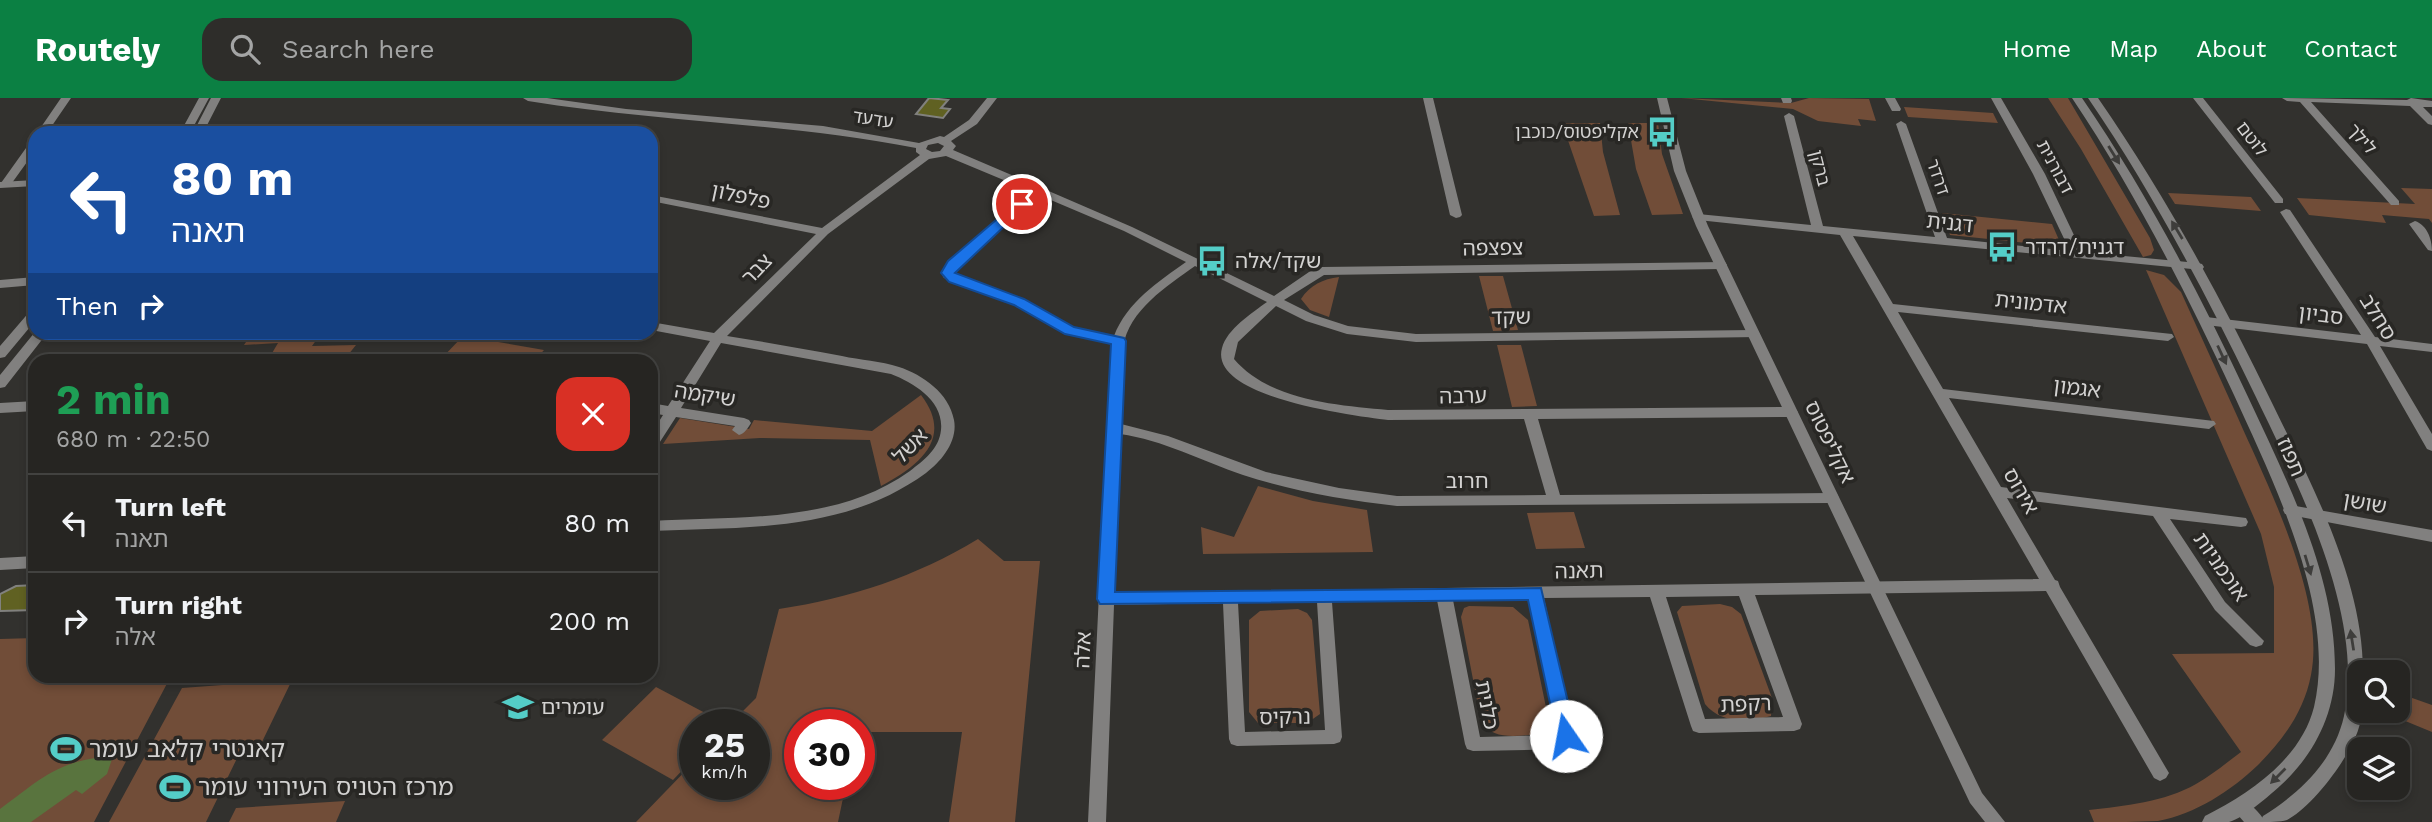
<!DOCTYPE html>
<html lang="en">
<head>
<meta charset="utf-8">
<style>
	:root { --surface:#262522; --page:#2e2d2a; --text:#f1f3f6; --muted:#a4a5a5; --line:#424240; --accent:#0b8043 }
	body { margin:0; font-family:"Work Sans","Noto Sans Hebrew",sans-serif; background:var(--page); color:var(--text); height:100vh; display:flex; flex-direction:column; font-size:26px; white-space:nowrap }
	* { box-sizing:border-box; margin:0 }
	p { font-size:23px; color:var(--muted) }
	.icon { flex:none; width:38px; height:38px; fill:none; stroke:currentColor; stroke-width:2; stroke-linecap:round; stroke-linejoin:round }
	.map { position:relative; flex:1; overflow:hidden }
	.panel { position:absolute; left:28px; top:256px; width:630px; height:329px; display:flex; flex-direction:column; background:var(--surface); border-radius:21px; box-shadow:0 4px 10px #0003,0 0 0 2px var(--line) }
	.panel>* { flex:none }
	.hud { position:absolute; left:28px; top:28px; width:630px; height:214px; border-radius:21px; box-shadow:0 4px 10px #0003,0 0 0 2px var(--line); background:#1a4fa0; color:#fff; overflow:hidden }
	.controls { position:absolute; left:2347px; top:562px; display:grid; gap:14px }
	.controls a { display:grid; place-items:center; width:63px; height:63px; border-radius:14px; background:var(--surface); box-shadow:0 4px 10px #0003,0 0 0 2px var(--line); font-size:35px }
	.speed { position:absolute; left:679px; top:611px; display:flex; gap:14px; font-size:35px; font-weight:700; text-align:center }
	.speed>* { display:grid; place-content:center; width:91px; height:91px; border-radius:50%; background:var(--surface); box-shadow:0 4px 10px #0003,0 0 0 2px var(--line); line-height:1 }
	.speed small { font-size:18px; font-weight:400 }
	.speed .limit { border:10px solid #d22; background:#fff; color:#111 }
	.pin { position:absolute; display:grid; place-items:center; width:60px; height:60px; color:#fff; margin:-30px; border:4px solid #fff; border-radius:50%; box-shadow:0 2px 7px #0007 }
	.me { position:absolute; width:77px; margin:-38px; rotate:348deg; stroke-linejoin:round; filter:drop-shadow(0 0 5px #0008) }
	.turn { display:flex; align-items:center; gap:24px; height:147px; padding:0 28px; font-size:32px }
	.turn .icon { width:91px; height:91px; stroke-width:2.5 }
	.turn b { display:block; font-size:49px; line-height:60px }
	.then { display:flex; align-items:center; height:66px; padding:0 28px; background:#0003; gap:14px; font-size:26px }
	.round { display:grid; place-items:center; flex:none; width:74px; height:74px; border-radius:21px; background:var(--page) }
	.overview { display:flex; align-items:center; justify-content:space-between; height:119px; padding:0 28px }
	h1 { font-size:42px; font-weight:700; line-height:52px; color:#1e9e55 }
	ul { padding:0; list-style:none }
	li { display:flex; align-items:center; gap:21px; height:98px; padding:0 28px; border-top:2px solid var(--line) }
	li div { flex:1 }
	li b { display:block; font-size:26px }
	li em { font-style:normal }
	header { display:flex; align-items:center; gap:42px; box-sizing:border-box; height:98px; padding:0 35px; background:var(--accent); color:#fff }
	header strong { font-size:33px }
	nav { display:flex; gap:38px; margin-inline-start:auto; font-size:24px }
	.search { width:490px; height:63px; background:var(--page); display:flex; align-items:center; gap:18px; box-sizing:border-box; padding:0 24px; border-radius:21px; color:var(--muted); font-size:26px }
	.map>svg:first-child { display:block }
	.green { fill:#714d38 }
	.water { fill:#59743e }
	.building { fill:#606122; stroke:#81817e; stroke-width:2 }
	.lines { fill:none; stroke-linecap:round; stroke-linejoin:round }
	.minor { fill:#81807f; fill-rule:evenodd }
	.tertiary { fill:#81807f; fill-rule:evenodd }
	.oneway { fill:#3e3d3b }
	.route { fill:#1a73e8; stroke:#114b97; stroke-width:2 }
	.labels { text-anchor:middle; stroke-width:7; stroke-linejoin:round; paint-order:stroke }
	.far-street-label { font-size:18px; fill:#d3d2d1; stroke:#282724 }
	.far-poi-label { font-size:18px; fill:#d3d2d1; stroke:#282724; text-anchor:end }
	.street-label { font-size:21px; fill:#d3d2d1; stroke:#282724 }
	.poi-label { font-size:21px; fill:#d3d2d1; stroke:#282724; text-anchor:start }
	.near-poi-label { font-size:24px; fill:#d3d2d1; stroke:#282724; text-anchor:start }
</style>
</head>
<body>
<header>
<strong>Routely</strong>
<div class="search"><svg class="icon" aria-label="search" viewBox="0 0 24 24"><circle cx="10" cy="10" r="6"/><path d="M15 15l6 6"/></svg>Search here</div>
<nav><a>Home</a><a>Map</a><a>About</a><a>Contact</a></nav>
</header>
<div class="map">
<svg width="2432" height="724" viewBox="0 0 2432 724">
	<rect width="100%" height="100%" fill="#32312e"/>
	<!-- green -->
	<path class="green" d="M1681 0 1791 5 1809 0 1869 1 1876 23 1858 21 1861 28 1818 23 1793 11Z
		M2048 0H2068L2150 140 2154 152 2151 157 2143 159 2081 51Z
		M1904 9 1993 15 1998 25 1908 19Z
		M1562 25H1600L1603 54 1620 117 1594 118Z
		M1628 25H1658L1662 56 1683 116 1652 117 1636 71Z
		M2401 90 2432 91V125L2429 121 2382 117 2386 125 2309 117 2297 100 2415 106Z
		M2168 95 2251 99 2261 113 2175 106Z
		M1942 115 2052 126 2059 142 2047 147 1950 137Z
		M2146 172 2164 177 2181 194C2200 236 2219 278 2238 320 2268 388 2326 502 2311 577 2304 613 2284 641 2258 667 2231 693 2195 716 2158 723 2138 724 2115 724 2094 724L2089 712C2124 708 2165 704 2196 686 2212 677 2226 665 2241 654L2172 556 2274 555V489L2261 436Z
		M1479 178H1503L1518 232 1493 233Z
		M1339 179 1329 219 1310 212 1301 201C1310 187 1323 181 1339 179Z
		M322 234 312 248 356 247 344 262H268L278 245 244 247 252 235Z
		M463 238 544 252 535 262 441 261Z
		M1497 247H1521L1537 308 1512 309Z
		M921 297C954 340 920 367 881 388L870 342 760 340 663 346 680 320 749 331 754 322 872 333Z
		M1258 388 1313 403 1367 412 1373 454 1203 456 1201 429 1234 439Z
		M1574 414 1585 450 1536 451 1527 415Z
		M978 441 1004 463H1040L1015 724H949L962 634H859V626H800V686H846L838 724H636L695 663V686H754V626H730L756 600 779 511C851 500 915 479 978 441Z
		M1720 506 1732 509 1741 516 1772 600 1771 618C1748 624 1721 626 1705 606L1677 514 1682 508Z
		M1469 508 1513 509 1528 522 1548 619 1545 634 1541 636C1520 637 1493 644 1481 623L1461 519 1464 510Z
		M1298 511 1307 515 1312 522 1320 616 1307 625H1258L1249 614V522L1260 513Z
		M35 540V578H171L94 724H0V541Z
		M192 578H289L188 585Z
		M292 582 261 646 243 648 206 724H109L182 590Z
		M656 589 726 626H695V659L673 682 602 642Z
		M2398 595 2432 607V634L2381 613 2398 612Z
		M345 703 336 724H229L236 710Z"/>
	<!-- water -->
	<path class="water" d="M113 658 107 676 82 696 76 692 31 724H0V711C42 680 58 662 113 658Z"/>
	<!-- building -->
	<path class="building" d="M929 0 948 2 941 10 950 11 943 20 916 16Z
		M35 487V512L0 513V496L16 488Z"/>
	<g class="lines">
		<!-- minor -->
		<path class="minor" d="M61 0H71L47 35H37Z
			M523 0H547L626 11 823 28 919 45 940 38 944 39 969 22 987 0H997L977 26 951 43 956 48 953 52 1037 88 1043 89 1044 91 1132 129 1274 198 1309 174 1322 169 1725 164 1727 167 1725 170 1721 171 1324 177 1284 202 1314 217 1348 228 1416 236 1753 232 1759 236 1757 239 1416 244 1347 236 1306 223 1276 208 1238 244 1234 261C1270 303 1337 307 1388 312L1791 309 1798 314 1791 319 1538 321 1560 397 1832 395 1837 396 1839 400 1837 404 1832 405 1397 408C1345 402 1293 393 1243 377 1202 363 1163 342 1120 336L1114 495 2039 481 1840 137 1698 122 1692 119 1698 116 1811 127 1784 18 1789 15 1794 18 1823 128 1935 139 1896 26 1901 23 1906 26 1947 140 2070 153 2033 76 1991 0H2001L2045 76 2082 154 2198 165 2202 166 2204 169 2202 172 1853 138 1893 206 2172 236 2174 239 2168 243 1898 214 1943 291 2214 323 2216 326 2209 331 1949 300 2001 389 2246 420 2248 424 2246 428 2241 429 2170 421 2225 504 2264 543 2262 547 2256 549 2250 547 2215 512 2153 418 2007 400 2055 482 2058 483 2060 489 2166 670 2169 675 2166 680 2160 683 2154 680 2046 493 1755 497 1802 626 1800 631 1794 633 1699 635 1693 633 1691 628 1650 499 1544 500 1576 644 1574 649 1568 651 1473 653 1467 651 1465 646 1437 502 1332 504 1342 639 1340 644 1334 646 1237 648 1231 646 1229 641 1223 505 1114 507 1106 724H1088L1111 246 1066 236 1011 205 944 180 942 177 949 163 1030 93 946 58 929 61 828 136 727 238C765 244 803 251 842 258 860 262 881 263 899 269 923 277 949 295 954 322 958 343 942 363 926 375 845 434 747 429 651 433V423C738 418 836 426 910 373 924 362 939 351 941 332 944 303 914 285 891 276L721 245 681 310 744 320 749 322 751 325C747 331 745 335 739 337L732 332 735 328 676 319 656 350 651 352V336L663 317 651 315V305L668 308 710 243 651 232V224L714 235 816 136 651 103V97L822 130 920 57 916 54V50C788 25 657 24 528 3ZM938 45 944 48 940 53 932 54 926 51 928 47ZM1039 97 1124 133 1186 164C1158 184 1127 204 1114 238L1074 230 1019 199 955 175 958 168ZM1195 168 1267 204C1252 215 1227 231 1222 250 1208 300 1357 318 1388 322L1524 321 1546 397 1397 398 1339 390 1266 374 1168 338 1121 326C1121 301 1119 274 1123 249 1129 212 1167 188 1195 168ZM1739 498 1783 619 1705 621 1666 499ZM1529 501 1558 637 1480 639 1453 502ZM1317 504 1325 632 1245 634 1238 505Z
			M1423 0H1433L1462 117 1460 119 1456 120 1450 117Z
			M1781 0H1791L1792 3 1791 5H1783Z
			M1885 0H1895L1901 11 1900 13H1892Z
			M2193 0H2203L2283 101V105H2275Z
			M2282 0 2407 2 2411 0 2432 3V9H2423L2432 18V27L2428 26 2410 8 2311 4 2399 103V107H2391L2300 4 2287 3Z
			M35 42V53L9 89H1V85L31 43Z
			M2286 111 2290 112 2375 239 2432 246V254L2380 248 2432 336V353L2427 351 2367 246 2206 227 2200 223 2206 219 2361 237 2280 114Z
			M2415 123C2427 127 2432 141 2432 153L2428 152 2409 126Z
			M35 179V187L0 190V182Z
			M35 303V313L0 315V305Z
			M2290 407 2432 432V444L2285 416 2283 412 2285 408Z
			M35 458V470L0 472V460Z
			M2240 701C2250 705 2260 714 2265 724H2244L2231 709 2234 703Z"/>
		<!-- tertiary -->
		<path class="tertiary" d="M199 0H209L190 35H180Z
			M211 0H221L203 35H193Z
			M1657 0H1667L1686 73 1708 128 1982 695 2005 724H1985L1970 705 1696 128 1674 73Z
			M2072 0H2082C2147 95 2200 196 2249 301 2288 385 2335 476 2335 571 2335 611 2318 648 2292 676 2279 690 2246 719 2229 724 2221 724 2210 724 2202 724L2205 718C2249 696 2301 661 2314 609 2337 511 2274 385 2234 297 2186 194 2135 94 2072 0Z
			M2088 0H2098C2166 98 2222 202 2274 309 2313 389 2363 483 2363 574H2359C2359 588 2360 606 2361 616 2362 646 2313 709 2287 722 2280 724 2269 724 2260 724L2263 718C2300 695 2334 663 2344 618 2366 517 2295 380 2252 291 2203 190 2151 92 2088 0Z
			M35 82V88L0 90V84Z
			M35 211V223L5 259 0 260V248L31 212Z
			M35 234H48L5 289 0 290V277Z"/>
	</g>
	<!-- one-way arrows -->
	<defs><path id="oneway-solid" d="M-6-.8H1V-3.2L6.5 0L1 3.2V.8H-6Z" transform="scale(1.75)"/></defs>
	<g class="oneway">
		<use href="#oneway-solid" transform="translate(2114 57) rotate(58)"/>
		<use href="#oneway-solid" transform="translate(2177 132) rotate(-121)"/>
		<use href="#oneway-solid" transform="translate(2222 257) rotate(65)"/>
		<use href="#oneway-solid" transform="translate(2308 467) rotate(73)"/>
		<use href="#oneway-solid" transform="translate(2352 542) rotate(-99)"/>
		<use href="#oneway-solid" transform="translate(2278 678) rotate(135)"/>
	</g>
	<!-- route -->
	<path class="route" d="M1017 104 1028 106 955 175 1024 201 1074 229 1124 240 1126 243 1115 494 1541 490 1576 638 1573 644H1560L1557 638 1528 502 1100 506 1097 501 1111 246 1065 236 1014 207 949 184 941 175 948 163Z"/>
	<!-- icons -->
	<defs>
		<g id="bus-bare" transform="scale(2.415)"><path d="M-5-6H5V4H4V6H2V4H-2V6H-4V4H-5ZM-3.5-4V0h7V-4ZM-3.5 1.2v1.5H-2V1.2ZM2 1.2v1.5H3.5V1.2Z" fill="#54cdc7" stroke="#282724" stroke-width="2.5" paint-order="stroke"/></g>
		<g id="school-bare" transform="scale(2.415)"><path d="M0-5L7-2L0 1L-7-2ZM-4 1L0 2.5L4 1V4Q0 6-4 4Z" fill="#54cdc7" stroke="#282724" stroke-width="2.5" paint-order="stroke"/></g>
		<g id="stadium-bare" transform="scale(2.415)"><path d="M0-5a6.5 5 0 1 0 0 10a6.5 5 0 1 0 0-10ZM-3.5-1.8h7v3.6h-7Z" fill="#54cdc7" stroke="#282724" stroke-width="2.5" paint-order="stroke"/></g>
	</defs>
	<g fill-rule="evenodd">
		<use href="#bus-bare" x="1662" y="34"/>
		<use href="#bus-bare" x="2002" y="149"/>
		<use href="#bus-bare" x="1212" y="163"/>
		<use href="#school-bare" x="518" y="609"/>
		<use href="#stadium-bare" x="66" y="651"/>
		<use href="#stadium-bare" x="175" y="689"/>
	</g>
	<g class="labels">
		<!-- far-street labels -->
		<g class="far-street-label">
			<text transform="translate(873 21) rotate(9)" y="6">עדעד</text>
			<text transform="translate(2252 41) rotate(52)" y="6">לוטם</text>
			<text transform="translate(2362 41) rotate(48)" y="6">לילך</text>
			<text transform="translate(2055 69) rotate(62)" y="6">דבורנית</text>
			<text transform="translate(1820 70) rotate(76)" y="6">ברקן</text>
			<text transform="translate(1938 79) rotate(71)" y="6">דרדר</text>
		</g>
		<!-- far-poi labels -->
		<g class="far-poi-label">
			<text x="1639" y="40">אקליפטוס/כוכבן</text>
		</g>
		<!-- street labels -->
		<g class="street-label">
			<text transform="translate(741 98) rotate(12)" y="7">פלפלון</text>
			<text transform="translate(1950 125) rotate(6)" y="7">דגנית</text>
			<text transform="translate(1493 150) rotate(-1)" y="7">צפצפה</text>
			<text transform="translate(757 171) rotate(-46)" y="7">צבר</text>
			<text transform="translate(2031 205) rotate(6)" y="7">אדמונית</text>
			<text transform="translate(2321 217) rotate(7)" y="7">סביון</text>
			<text transform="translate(1511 219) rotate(-1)" y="7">שקד</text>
			<text transform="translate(2378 219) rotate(58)" y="7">סחלב</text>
			<text transform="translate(2077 290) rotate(7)" y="7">אגמון</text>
			<text transform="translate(705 297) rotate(9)" y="7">שיקמה</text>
			<text transform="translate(1463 298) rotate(-1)" y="7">ערבה</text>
			<text transform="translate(1830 344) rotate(64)" y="7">אקליפטוס</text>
			<text transform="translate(910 348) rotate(-46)" y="7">אשל</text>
			<text transform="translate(2291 359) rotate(67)" y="7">תפוז</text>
			<text x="1467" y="390">חרוב</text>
			<text transform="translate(2021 393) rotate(60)" y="7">אירוס</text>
			<text transform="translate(2365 405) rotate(10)" y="7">שושן</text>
			<text transform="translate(2221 469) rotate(55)" y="7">אוכמניות</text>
			<text transform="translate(1579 473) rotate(-1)" y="7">תאנה</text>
			<text transform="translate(1083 552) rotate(-88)" y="7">אלה</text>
			<text transform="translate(1746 606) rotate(-2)" y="7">רקפת</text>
			<text transform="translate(1487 607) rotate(79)" y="7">כלנית</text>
			<text transform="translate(1285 619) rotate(-1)" y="7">נרקיס</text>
		</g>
		<!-- poi labels -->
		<g class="poi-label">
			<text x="2025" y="156">דגנית/דרדר</text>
			<text x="1235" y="170">שקד/אלה</text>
			<text x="541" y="616">עומרים</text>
		</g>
		<!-- near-poi labels -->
		<g class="near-poi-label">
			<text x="89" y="659">קאנטרי קלאב עומר</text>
			<text x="198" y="697">מרכז הטניס העירוני עומר</text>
		</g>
	</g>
</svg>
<div class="controls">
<a><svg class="icon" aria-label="search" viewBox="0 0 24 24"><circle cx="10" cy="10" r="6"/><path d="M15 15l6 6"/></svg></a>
<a><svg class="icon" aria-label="layers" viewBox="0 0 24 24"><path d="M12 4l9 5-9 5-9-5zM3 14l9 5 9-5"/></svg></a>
</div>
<div class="speed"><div>25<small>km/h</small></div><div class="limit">30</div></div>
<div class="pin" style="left:1022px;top:106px;background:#d93025"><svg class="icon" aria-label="arrive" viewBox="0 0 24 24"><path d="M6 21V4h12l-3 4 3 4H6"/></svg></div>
<svg class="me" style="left:1566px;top:638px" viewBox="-20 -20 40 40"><circle r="19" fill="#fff"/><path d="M0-13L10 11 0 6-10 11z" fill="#1a73e8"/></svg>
<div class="hud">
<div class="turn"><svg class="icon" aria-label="left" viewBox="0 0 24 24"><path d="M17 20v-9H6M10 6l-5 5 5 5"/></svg><div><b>80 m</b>תאנה</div></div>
<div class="then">Then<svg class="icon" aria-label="right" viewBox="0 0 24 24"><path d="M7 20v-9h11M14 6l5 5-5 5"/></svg></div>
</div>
<section class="panel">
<div class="overview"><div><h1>2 min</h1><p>680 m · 22:50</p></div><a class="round" style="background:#d93025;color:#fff"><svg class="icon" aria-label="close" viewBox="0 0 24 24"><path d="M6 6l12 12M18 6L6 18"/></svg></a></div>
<ul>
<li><svg class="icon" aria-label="left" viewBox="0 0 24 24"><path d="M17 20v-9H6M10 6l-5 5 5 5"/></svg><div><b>Turn left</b><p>תאנה</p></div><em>80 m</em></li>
<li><svg class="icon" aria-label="right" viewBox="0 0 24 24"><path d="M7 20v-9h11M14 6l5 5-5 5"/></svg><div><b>Turn right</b><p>אלה</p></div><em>200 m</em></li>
</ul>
</section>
</div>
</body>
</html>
